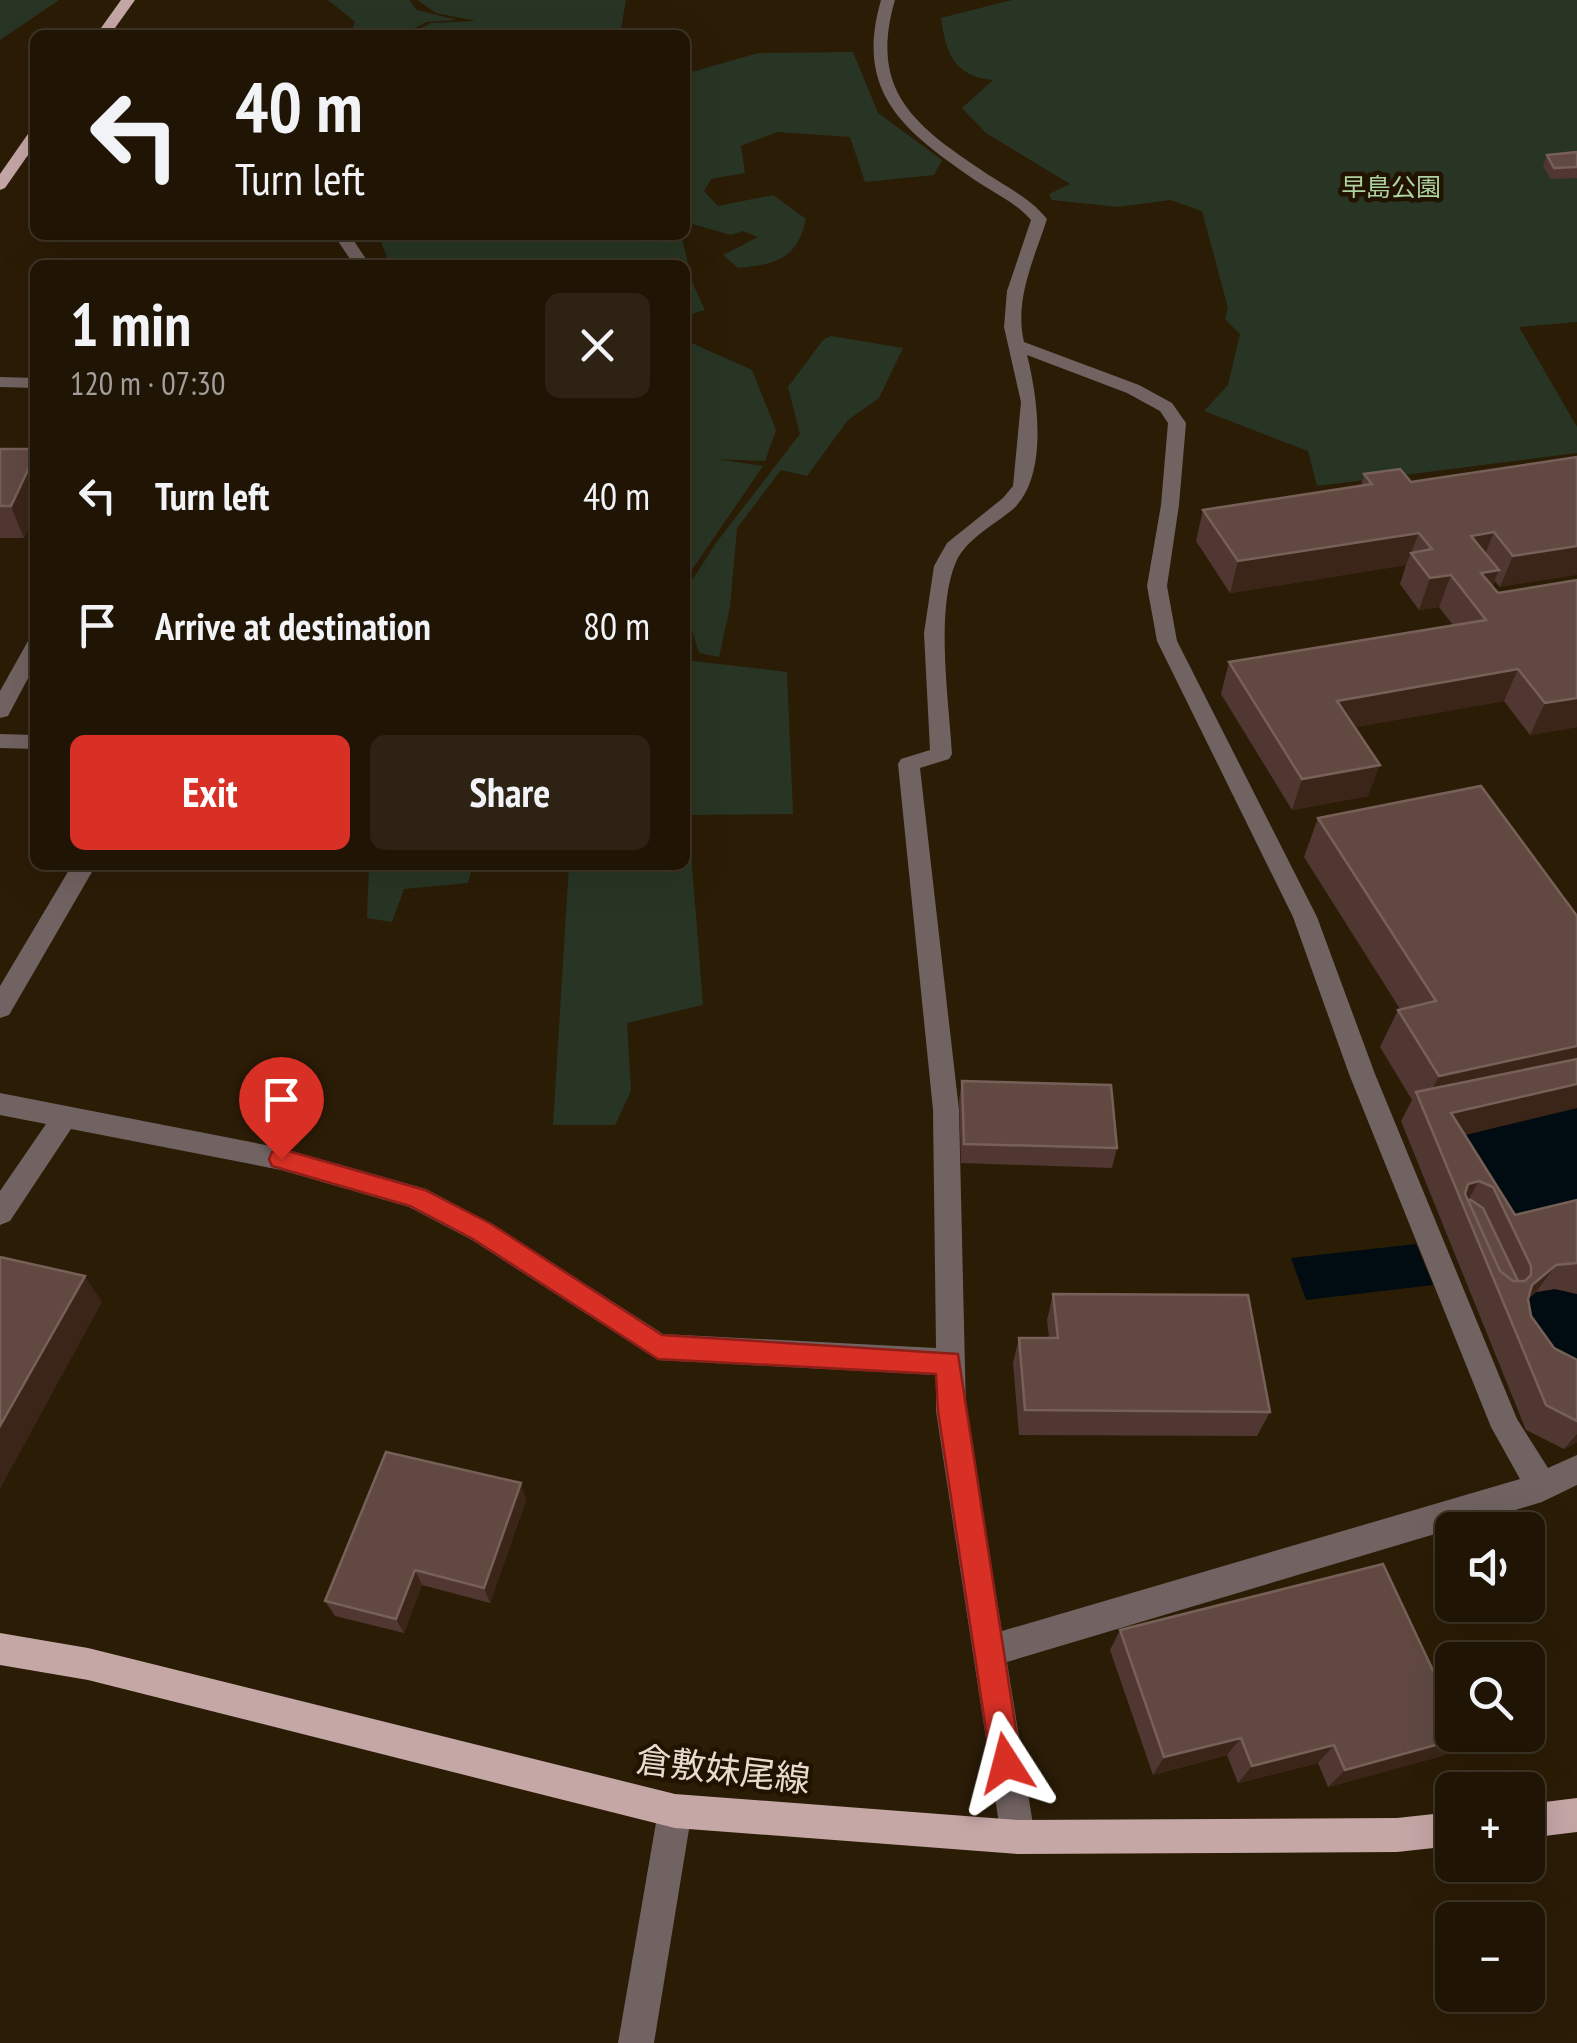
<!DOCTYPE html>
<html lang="en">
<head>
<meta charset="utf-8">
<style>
	:root { --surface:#201504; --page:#2d2213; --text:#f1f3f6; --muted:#a29f9a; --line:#3d3426; --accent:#d93025 }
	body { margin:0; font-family:"PT Sans Narrow","Noto Sans JP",sans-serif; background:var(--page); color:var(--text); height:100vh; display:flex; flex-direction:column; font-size:38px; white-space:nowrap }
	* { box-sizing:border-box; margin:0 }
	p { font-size:32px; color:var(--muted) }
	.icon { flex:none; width:55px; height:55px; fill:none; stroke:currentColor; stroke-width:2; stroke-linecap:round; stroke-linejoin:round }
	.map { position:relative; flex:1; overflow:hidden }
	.panel { position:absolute; left:30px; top:260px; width:660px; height:610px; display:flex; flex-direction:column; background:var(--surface); border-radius:15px; box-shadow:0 10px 40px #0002,0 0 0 2px var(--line) }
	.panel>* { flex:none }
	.top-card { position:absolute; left:30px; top:30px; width:660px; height:210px; border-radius:15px; box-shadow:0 10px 40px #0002,0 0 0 2px var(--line); background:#201504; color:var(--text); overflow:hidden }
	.controls { position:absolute; left:1435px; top:1512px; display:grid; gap:20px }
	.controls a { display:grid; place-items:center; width:110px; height:110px; border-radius:15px; background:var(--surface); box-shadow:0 10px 40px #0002,0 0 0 2px var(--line); font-size:50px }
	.pin { position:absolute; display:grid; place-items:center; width:85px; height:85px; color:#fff; margin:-102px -42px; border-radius:50% 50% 50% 0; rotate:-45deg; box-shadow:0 0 10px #0007 }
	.pin .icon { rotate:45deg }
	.me { position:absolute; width:110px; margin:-55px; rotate:351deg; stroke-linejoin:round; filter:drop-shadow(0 0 8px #0008) }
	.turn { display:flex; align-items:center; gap:35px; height:210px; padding:0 40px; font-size:45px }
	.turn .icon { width:130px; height:130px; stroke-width:2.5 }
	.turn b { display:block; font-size:70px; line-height:85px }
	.round { display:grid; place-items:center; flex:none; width:105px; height:105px; border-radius:15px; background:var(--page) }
	.summary { display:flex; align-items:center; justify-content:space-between; height:170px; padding:0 40px }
	h1 { font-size:60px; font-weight:700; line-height:75px }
	.cta { display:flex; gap:20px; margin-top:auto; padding:20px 40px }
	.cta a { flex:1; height:115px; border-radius:15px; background:var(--accent); color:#fff; font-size:40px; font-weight:700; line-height:115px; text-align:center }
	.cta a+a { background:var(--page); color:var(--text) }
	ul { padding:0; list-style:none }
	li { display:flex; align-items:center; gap:30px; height:130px; padding:0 40px }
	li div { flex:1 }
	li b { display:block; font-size:38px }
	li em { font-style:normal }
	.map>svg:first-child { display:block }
	.green { fill:#283524 }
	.water { fill:#000c12 }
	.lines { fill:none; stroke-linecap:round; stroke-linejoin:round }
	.minor { fill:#716362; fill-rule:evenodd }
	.major { fill:#c5a7a6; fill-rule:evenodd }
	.wall { fill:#513731 }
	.shaded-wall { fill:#3b2519 }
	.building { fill:#614942; stroke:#766058; stroke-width:2.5; fill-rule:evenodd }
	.route { fill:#d93025; stroke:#8d1f18; stroke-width:2.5 }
	.labels { text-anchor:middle; stroke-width:9; stroke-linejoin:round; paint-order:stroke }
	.far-park-label { font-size:25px; fill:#acd3a0; stroke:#211300 }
	.near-street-label { font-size:35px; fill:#e5dbce; stroke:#211300 }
</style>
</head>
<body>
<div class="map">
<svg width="1577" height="2043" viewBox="0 0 1577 2043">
	<rect width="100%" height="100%" fill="#2b1c06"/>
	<!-- green -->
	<path class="green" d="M0 0H59L0 40Z
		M328 0H409L417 10 457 20 426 22 409 31 412 35H350L355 22Z
		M417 0H626L620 35H422L415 31 431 23 476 21 436 13Z
		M1012 0H1577V322L1519 327 1577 427V453L1317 486 1308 451 1204 411 1228 385 1240 334 1225 319 1228 308 1202 211 1170 200 1118 207 1052 200 1049 194 1070 184 986 133 962 108 993 80C954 76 946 54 941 18Z
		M853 52 878 113 942 160 934 175 865 182 850 137 777 132 741 146 745 173 711 179 704 191 718 206 773 195 806 219C797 260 776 264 738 268L723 255 758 237 743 231 731 235 685 222V74L758 53Z
		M378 235H681L693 284 705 310 685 316V265H399L389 262Z
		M831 336 903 348 879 398 848 420 807 476 781 470 737 528 730 607 719 657 699 653 685 608V591L716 543 800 434 788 387 823 340Z
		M685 340 752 370 776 430 765 461 716 459 763 466 685 580Z
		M685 660 787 672 793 814 688 815 703 1005 627 1023 631 1091 615 1125H553L569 865H685Z
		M369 865H473L468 883 404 889 392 922 367 918Z"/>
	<!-- water -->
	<path class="water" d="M1577 1108V1223L1497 1243 1436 1142Z
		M1416 1244 1433 1285 1306 1300 1291 1258Z
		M1555 1289 1577 1294V1393L1513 1311 1536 1292Z"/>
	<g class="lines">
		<!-- minor -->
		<path class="minor" d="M881 0H895C867 95 920 129 992 177 1012 190 1032 200 1047 219 1034 259 1014 300 1024 342L1139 385 1172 403 1186 423 1179 505 1167 586 1177 641 1317 917 1375 1074 1517 1419 1548 1468 1577 1455V1485L1542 1502 1007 1662 1035 1837 1030 1849 1018 1854 1006 1849 1001 1837 936 1411V1375L658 1360 472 1240 409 1207 281 1170 71 1129 10 1221 0 1225V1191L46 1124 0 1115V1093L281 1148 426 1189 492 1224 663 1334 936 1348 933 1110 898 764 901 759 930 750 924 633 934 566 947 543 1003 498 1013 486 1021 402 1004 327 1007 291 1031 220C1017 204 998 195 981 184 908 134 853 96 881 0ZM1027 355 1127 393 1160 411 1168 423 1161 505 1147 586 1157 641 1293 917 1349 1074 1491 1427 1520 1479 1002 1631 966 1411 959 1110 920 768 949 759 952 754C949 701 935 610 956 562 966 539 994 525 1012 510 1049 478 1038 398 1027 355Z
			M334 235H350L370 265H354Z
			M0 377 35 378V388L0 387Z
			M35 639V665L8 716 0 718V691L28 641Z
			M0 734 35 735V749L0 748Z
			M72 865H96L9 1015 0 1018V986Z
			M675 1794 687 1799 692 1811 654 2043H618L658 1811 663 1799Z"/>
		<!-- major -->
		<path class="major" d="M121 0H135L110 35H96Z
			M35 130V145L5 188 0 190V174L30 131Z
			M0 1633 88 1648 675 1794 1018 1820 1397 1818 1452 1812V1846L1397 1852 1018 1854 675 1828 88 1680 0 1665Z
			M1577 1798V1832L1528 1838V1804Z"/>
	</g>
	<!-- wall -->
	<path class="wall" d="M1577 152V178L1551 179 1543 166 1547 155Z
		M0 449H35V514L24 538H0Z
		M1577 457 1500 587 1495 581 1492 587 1498 593 1577 580V727L1530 735 1504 701 1355 727 1368 796 1292 810 1221 694 1229 662 1453 625 1439 607 1419 610 1400 584 1406 565 1230 593 1196 541 1203 510 1361 486 1364 474 1411 482Z
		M1481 786 1465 1135 1515 1215 1577 1200V1294L1555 1289 1536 1292 1528 1299 1531 1316 1554 1348 1577 1360V1442L1564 1449 1526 1430 1401 1121 1412 1100 1380 1047 1398 1010 1400 1009 1304 857 1318 818Z
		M962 1081 1117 1148 1112 1168 961 1163 959 1101Z
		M1053 1294 1270 1412 1257 1436 1019 1435 1013 1363 1019 1338H1049L1047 1320Z
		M526 1500 490 1603 422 1585 404 1633 335 1616 325 1601Z
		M1120 1630 1465 1737 1445 1755 1328 1787 1318 1763 1238 1783 1227 1755 1153 1775 1110 1650Z"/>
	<!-- shaded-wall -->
	<path class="shaded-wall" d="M35 455V514L24 538 11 506Z
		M1494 532 1481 564 1471 536Z
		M1419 533 1406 565 1230 593 1238 561Z
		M1577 546V575L1500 587 1513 556Z
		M1499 570 1486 602 1481 573Z
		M1451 575 1439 607 1419 610 1430 578Z
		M1518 669 1504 701 1326 732 1337 701Z
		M1577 698V727L1530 735 1545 703Z
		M1380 765 1368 796 1292 810 1302 779Z
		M1577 1046V1077L1422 1108 1439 1076Z
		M1577 1084V1108L1436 1142 1451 1113Z
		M1479 1181 1464 1207 1460 1198 1468 1184Z
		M1556 1265 1536 1292 1513 1311 1532 1285Z
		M85 1276 102 1302 0 1489V1426Z
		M1577 1434V1442L1564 1449Z
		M521 1483 526 1500 490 1603 484 1588Z
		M415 1570 422 1585 404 1633 396 1619Z
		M1465 1737 1445 1755 1328 1787 1345 1770Z
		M1241 1738 1227 1755 1153 1775 1164 1757Z
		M1334 1745 1318 1763 1238 1783 1252 1766Z"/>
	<!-- building -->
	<path class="building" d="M1577 152V167L1554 168 1547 155Z
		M0 449H35V455L11 506H0Z
		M1577 457V546L1513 556 1494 532 1471 536 1499 570 1481 573 1498 593 1577 580V698L1545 703 1518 669 1337 701 1380 765 1302 779 1229 662 1486 620 1451 575 1430 578 1411 553 1432 549 1419 533 1238 561 1203 510 1372 484 1364 474 1400 469 1411 482Z
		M1481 786 1577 916V1046L1439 1076 1398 1010 1436 1001 1318 818Z
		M1577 1059V1084L1451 1113 1515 1215 1577 1200V1263L1556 1265 1532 1285 1528 1299 1531 1316 1554 1348 1577 1360V1421L1546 1405 1416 1092ZM1479 1181 1493 1187 1531 1266V1275L1525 1281H1513L1500 1271 1465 1194 1468 1184Z
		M962 1081 1111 1085 1117 1148 964 1144Z
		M1468 1200H1471L1483 1208 1518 1281H1513L1500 1271Z
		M0 1257 85 1276 0 1426Z
		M1053 1294 1248 1295 1270 1412 1025 1410 1019 1338H1058Z
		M386 1452 521 1483 484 1588 415 1570 396 1619 325 1601Z
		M1383 1564 1452 1711V1735H1464L1465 1737 1345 1770 1334 1745 1252 1766 1241 1738 1164 1757 1120 1630Z"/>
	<!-- route -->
	<path class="route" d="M281 1149 425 1190 491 1224 662 1335 958 1354 1021 1763 1017 1774 1006 1778 995 1774 991 1763 938 1411 936 1374 658 1359 473 1239 410 1206 272 1166 269 1159 272 1152Z"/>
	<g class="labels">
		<!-- far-park labels -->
		<g class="far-park-label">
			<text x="1391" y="196">早島公園</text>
		</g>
		<!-- near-street labels -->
		<g class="near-street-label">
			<text transform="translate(723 1770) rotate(7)" y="12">倉敷妹尾線</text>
		</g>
	</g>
</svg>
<div class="controls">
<a><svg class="icon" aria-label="sound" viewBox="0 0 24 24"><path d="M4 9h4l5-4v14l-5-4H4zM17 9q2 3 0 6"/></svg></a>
<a><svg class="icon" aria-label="search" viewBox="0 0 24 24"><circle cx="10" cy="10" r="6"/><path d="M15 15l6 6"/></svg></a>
<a>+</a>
<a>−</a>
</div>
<div class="pin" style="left:281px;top:1159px;background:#d93025"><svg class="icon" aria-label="arrive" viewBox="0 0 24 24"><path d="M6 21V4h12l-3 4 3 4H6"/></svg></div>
<svg class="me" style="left:1006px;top:1763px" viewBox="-20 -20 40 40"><path d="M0-17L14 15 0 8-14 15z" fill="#d93025" stroke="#fff" stroke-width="4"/></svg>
<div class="top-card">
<div class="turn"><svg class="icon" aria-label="left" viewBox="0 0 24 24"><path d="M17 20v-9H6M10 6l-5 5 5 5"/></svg><div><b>40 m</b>Turn left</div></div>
</div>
<section class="panel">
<div class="summary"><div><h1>1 min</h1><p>120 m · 07:30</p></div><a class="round"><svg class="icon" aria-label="close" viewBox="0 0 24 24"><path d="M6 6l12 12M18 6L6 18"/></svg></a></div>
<ul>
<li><svg class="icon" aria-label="left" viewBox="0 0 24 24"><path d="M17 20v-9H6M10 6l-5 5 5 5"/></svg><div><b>Turn left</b></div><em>40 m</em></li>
<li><svg class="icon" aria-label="arrive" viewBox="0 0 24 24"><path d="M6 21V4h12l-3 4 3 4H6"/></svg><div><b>Arrive at destination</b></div><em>80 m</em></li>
</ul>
<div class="cta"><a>Exit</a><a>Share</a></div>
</section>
</div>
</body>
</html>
